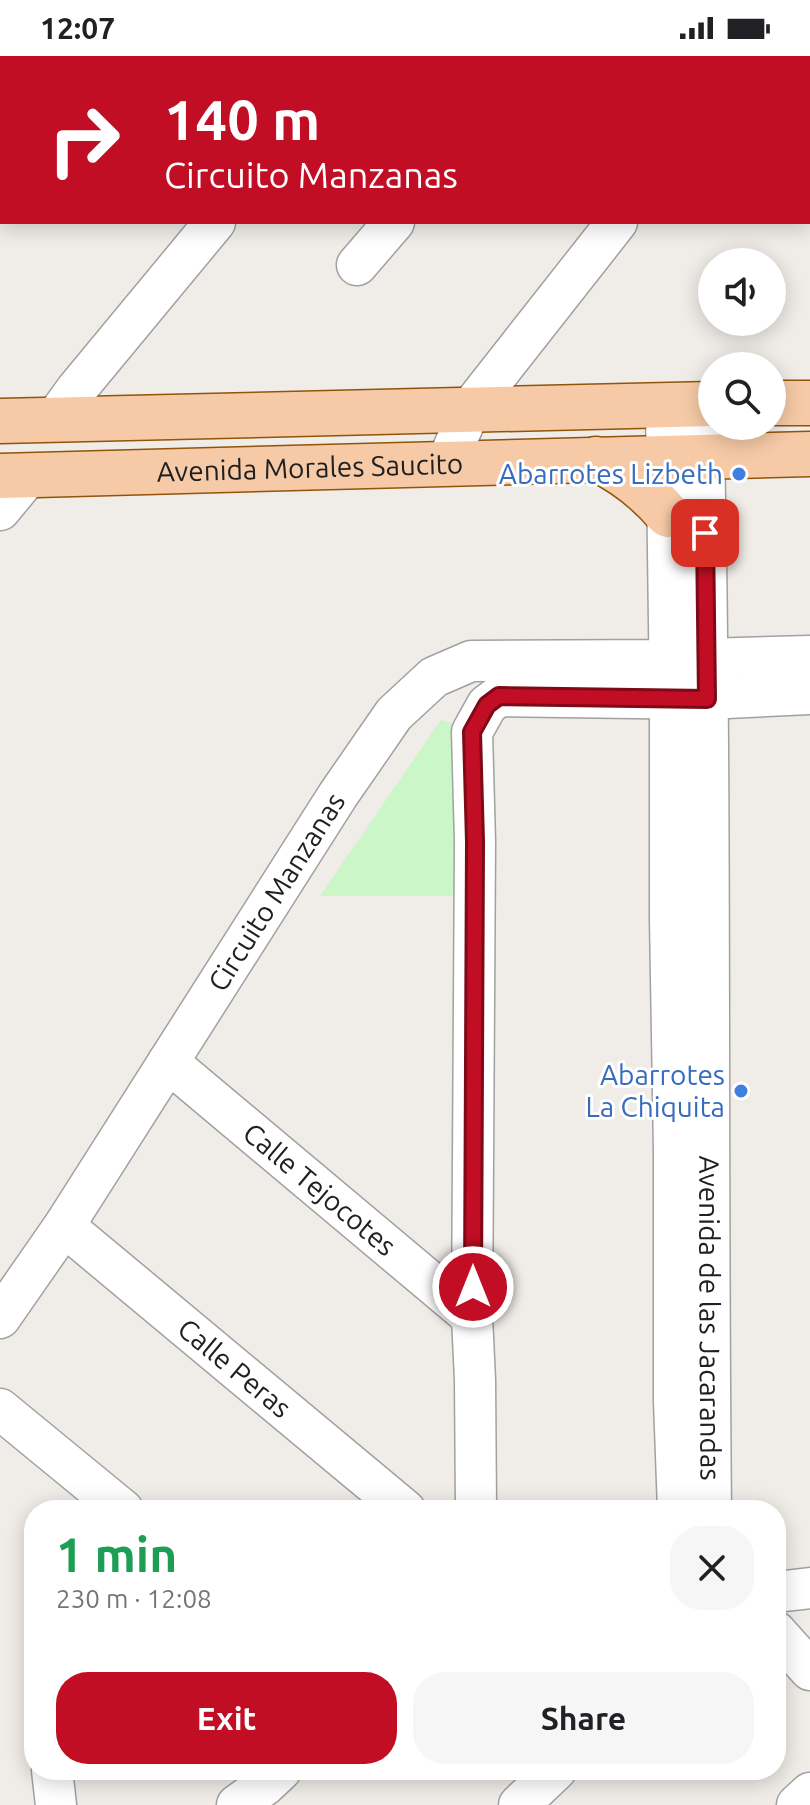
<!DOCTYPE html>
<html lang="en">
<head>
<meta charset="utf-8">
<style>
	:root { --surface:#fff; --page:#f6f6f6; --text:#202124; --muted:#757577; --accent:#c20e24 }
	body { margin:0; font-family:Ubuntu,sans-serif; background:var(--page); color:var(--text); height:100vh; display:flex; flex-direction:column; font-size:30px; white-space:nowrap }
	* { box-sizing:border-box; margin:0 }
	p { font-size:26px; color:var(--muted) }
	.icon { flex:none; width:44px; height:44px; fill:none; stroke:currentColor; stroke-width:2; stroke-linecap:round; stroke-linejoin:round }
	.map { position:relative; flex:1; overflow:hidden }
	.drawer { position:absolute; left:24px; top:1444px; width:762px; height:280px; display:flex; flex-direction:column; background:var(--surface); border-radius:32px; box-shadow:0 4px 20px #0003 }
	.drawer>* { flex:none }
	.hud { position:absolute; left:0px; top:0px; width:810px; height:168px; box-shadow:0 4px 20px #0003; background:#c20e24; color:#fff; overflow:hidden }
	.tools { position:absolute; left:698px; top:192px; display:grid; gap:16px }
	.tools a { display:grid; place-items:center; width:88px; height:88px; border-radius:50%; background:var(--surface); box-shadow:0 4px 20px #0003; font-size:40px }
	.pin { position:absolute; display:grid; place-items:center; width:68px; height:68px; color:#fff; margin:-34px; border-radius:16px; box-shadow:0 4px 12px #0006 }
	.me { position:absolute; width:88px; margin:-44px; rotate:0deg; stroke-linejoin:round; filter:drop-shadow(0 0 6px #0008) }
	.turn { display:flex; align-items:center; gap:28px; height:168px; padding:0 32px; font-size:36px }
	.turn .icon { width:104px; height:104px; stroke-width:2.5 }
	.turn b { display:block; font-size:56px; line-height:68px }
	.round { display:grid; place-items:center; flex:none; width:84px; height:84px; border-radius:32px; background:var(--page) }
	.headline { display:flex; align-items:center; justify-content:space-between; height:136px; padding:0 32px }
	h1 { font-size:48px; font-weight:600; line-height:60px; color:#1e9e55 }
	.button { display:flex; gap:16px; margin-top:auto; padding:16px 32px }
	.button a { flex:1; height:92px; border-radius:32px; background:var(--accent); color:#fff; font-size:32px; font-weight:600; line-height:92px; text-align:center }
	.button a+a { background:var(--page); color:var(--text) }
	.status { display:flex; justify-content:space-between; align-items:center; height:56px; padding:0 40px; background:var(--surface); direction:ltr }
	.status svg { height:22px; fill:currentColor }
	.map>svg:first-child { display:block }
	.park { fill:#caf6c8 }
	.lines { fill:none; stroke-linecap:round; stroke-linejoin:round }
	.minor-casing { stroke:#a1a1a1; stroke-width:43 }
	.major-casing { stroke:#92540a; stroke-width:47 }
	.minor { stroke:#fff; stroke-width:40 }
	.major { stroke:#f6caa6; stroke-width:44 }
	.route-casing { stroke:#7e0917; stroke-width:20 }
	.route { stroke:#c20e24; stroke-width:14 }
	.shop-dot { fill:#3f7fe0; stroke:#fff; stroke-width:3 }
	.labels { text-anchor:middle; stroke-width:6; stroke-linejoin:round; paint-order:stroke }
	.street-label { font-size:28px; fill:#202020; stroke:#fff }
	.shop-label { font-size:28px; fill:#366cbe; stroke:#fff; text-anchor:end }
</style>
</head>
<body>
<div class="status"><b>12:07</b><svg viewBox="0 0 49 12"><path d="M0 12V9h3v3zM5 12V6h3v6zM10 12V3h3v9zM15 12V0h3v12zM26 1h20v11H26zM47 4h2v5h-2z"/></svg></div>
<div class="map">
<svg width="810" height="1749" viewBox="0 0 810 1749">
	<rect width="100%" height="100%" fill="#f0ece7"/>
	<!-- park -->
	<path class="park" d="M441 664 461 670V840H320Z"/>
	<g class="lines">
		<!-- minor casing -->
		<g class="minor-casing">
			<g id="minor">
				<path d="M24 0 26 2"/>
				<path d="M741 0 743 2"/>
				<path d="M529 2V0"/>
				<path d="M357 209 394 166"/>
				<path id="s1" d="M703 348C712 717 707 1085 711 1454"/>
				<path d="M666 349 670 641V863L674 1096V1345L678 1454"/>
				<path d="M55 363 76 334 215 166"/>
				<path d="M447 407 470 353 617 166"/>
				<path d="M0 454 29 419"/>
				<path id="s2" d="M168 1006 472 1261"/>
				<path id="s3" d="M64 1170 405 1454"/>
				<path id="s4" d="M0 1262 64 1170 338 739 394 658 434 621 471 605 670 604 810 600"/>
				<path d="M0 1353 123 1454"/>
				<path d="M476 1454 475 1324 472 1261 475 786 472 676 487 649 499 640 707 643 810 638"/>
				<path d="M776 1536 810 1532"/>
				<path d="M776 1576 810 1614"/>
				<path d="M52 1714 56 1749"/>
				<path d="M237 1749 265 1729 281 1714"/>
				<path d="M519 1749 556 1714"/>
				<path d="M797 1749 810 1737"/>
			</g>
		</g>
		<!-- major casing -->
		<g class="major-casing">
			<g id="major">
				<path d="M772 347H810"/>
				<path d="M0 365 712 348"/>
				<path d="M596 403C625 417 647 434 668 459"/>
				<path id="s5" d="M0 420 810 398"/>
			</g>
		</g>
		<!-- minor -->
		<use href="#minor" class="minor"/>
		<!-- major -->
		<use href="#major" class="major"/>
	</g>
	<g class="lines">
		<!-- route casing -->
		<g class="route-casing">
			<path id="route" d="M473 1231 475 786 472 676 487 649 499 640 707 643 705 477"/>
		</g>
		<!-- route -->
		<use href="#route" class="route"/>
	</g>
	<!-- markers -->
	<g class="shop-dot">
		<circle cx="739" cy="418" r="8"/>
		<circle cx="741" cy="1035" r="8"/>
	</g>
	<g class="labels">
		<!-- street labels -->
		<g class="street-label">
			<text dy="10" stroke="none"><textPath href="#s5" startOffset="310">Avenida Morales Saucito</textPath></text>
			<text dy="10" stroke="none"><textPath href="#s4" startOffset="508">Circuito Manzanas</textPath></text>
			<text dy="10" stroke="none"><textPath href="#s2" startOffset="198">Calle Tejocotes</textPath></text>
			<text dy="10" stroke="none"><textPath href="#s1" startOffset="914">Avenida de las Jacarandas</textPath></text>
			<text dy="10" stroke="none"><textPath href="#s3" startOffset="222">Calle Peras</textPath></text>
		</g>
		<!-- shop labels -->
		<g class="shop-label">
			<text x="723" y="428">Abarrotes Lizbeth</text>
			<text x="725" y="1029">Abarrotes<tspan x="725" dy="32">La Chiquita</tspan></text>
		</g>
	</g>
</svg>
<div class="tools">
<a><svg class="icon" aria-label="sound" viewBox="0 0 24 24"><path d="M4 9h4l5-4v14l-5-4H4zM17 9q2 3 0 6"/></svg></a>
<a><svg class="icon" aria-label="search" viewBox="0 0 24 24"><circle cx="10" cy="10" r="6"/><path d="M15 15l6 6"/></svg></a>
</div>
<div class="pin" style="left:705px;top:477px;background:#d93025"><svg class="icon" aria-label="arrive" viewBox="0 0 24 24"><path d="M6 21V4h12l-3 4 3 4H6"/></svg></div>
<svg class="me" style="left:473px;top:1231px" viewBox="-20 -20 40 40"><circle r="17" fill="#c20e24" stroke="#fff" stroke-width="3"/><path d="M0-11L8 9 0 5-8 9z" fill="#fff"/></svg>
<div class="hud">
<div class="turn"><svg class="icon" aria-label="right" viewBox="0 0 24 24"><path d="M7 20v-9h11M14 6l5 5-5 5"/></svg><div><b>140 m</b>Circuito Manzanas</div></div>
</div>
<section class="drawer">
<div class="headline"><div><h1>1 min</h1><p>230 m · 12:08</p></div><a class="round"><svg class="icon" aria-label="close" viewBox="0 0 24 24"><path d="M6 6l12 12M18 6L6 18"/></svg></a></div>
<div class="button"><a>Exit</a><a>Share</a></div>
</section>
</div>
</body>
</html>
